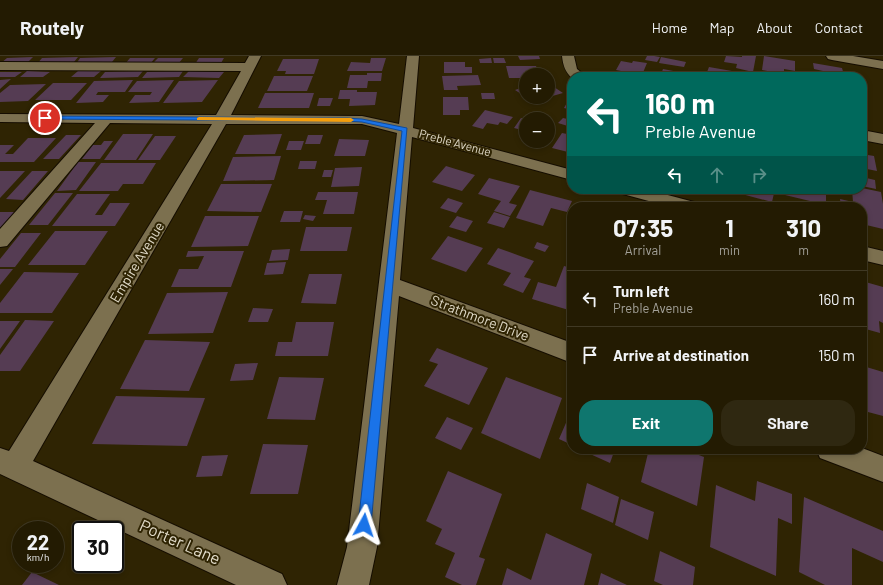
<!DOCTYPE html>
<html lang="en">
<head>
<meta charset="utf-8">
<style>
	:root { --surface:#231b02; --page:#2f2811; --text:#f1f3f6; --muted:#a3a199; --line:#403924; --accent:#0f766e }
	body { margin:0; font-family:Barlow,sans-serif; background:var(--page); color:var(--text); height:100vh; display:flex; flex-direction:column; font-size:15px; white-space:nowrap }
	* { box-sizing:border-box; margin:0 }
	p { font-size:13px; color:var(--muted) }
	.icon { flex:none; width:22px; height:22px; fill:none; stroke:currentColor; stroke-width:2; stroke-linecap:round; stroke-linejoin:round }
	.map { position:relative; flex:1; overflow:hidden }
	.side { position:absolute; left:567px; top:146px; width:300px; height:252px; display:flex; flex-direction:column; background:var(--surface); border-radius:16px; box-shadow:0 2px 6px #0003,0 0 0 1px var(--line) }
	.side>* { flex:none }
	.banner { position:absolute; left:567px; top:16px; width:300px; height:122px; border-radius:16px; box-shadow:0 2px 6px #0003,0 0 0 1px var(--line); background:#00695c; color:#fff; overflow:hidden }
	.controls { position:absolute; left:519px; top:12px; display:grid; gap:8px }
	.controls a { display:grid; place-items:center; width:36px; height:36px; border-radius:50%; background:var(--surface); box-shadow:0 2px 6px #0003,0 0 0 1px var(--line); font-size:20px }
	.speed { position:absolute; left:12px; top:465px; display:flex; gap:8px; font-size:20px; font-weight:700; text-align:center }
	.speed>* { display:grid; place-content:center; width:52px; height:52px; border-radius:50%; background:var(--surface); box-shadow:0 2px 6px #0003,0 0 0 1px var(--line); line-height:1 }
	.speed small { font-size:10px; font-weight:400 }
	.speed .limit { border:2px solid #111; border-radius:6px; background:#fff; color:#111 }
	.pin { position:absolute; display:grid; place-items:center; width:34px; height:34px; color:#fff; margin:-17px; border:2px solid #fff; border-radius:50%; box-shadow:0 1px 4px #0007 }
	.me { position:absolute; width:44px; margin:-22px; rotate:5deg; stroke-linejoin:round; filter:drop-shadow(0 0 3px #0008) }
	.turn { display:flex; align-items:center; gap:14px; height:84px; padding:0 12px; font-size:18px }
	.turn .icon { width:52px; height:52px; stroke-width:2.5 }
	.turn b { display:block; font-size:28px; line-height:34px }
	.lanes { display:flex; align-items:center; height:38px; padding:0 12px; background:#0003; justify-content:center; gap:20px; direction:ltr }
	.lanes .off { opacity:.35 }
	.eta { display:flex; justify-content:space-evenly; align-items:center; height:68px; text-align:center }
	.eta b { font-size:24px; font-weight:700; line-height:28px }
	.button { display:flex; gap:8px; margin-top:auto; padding:8px 12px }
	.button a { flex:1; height:46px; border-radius:16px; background:var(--accent); color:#fff; font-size:16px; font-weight:700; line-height:46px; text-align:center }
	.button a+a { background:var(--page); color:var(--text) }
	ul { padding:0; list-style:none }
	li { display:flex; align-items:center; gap:12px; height:56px; padding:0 12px; border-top:1px solid var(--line) }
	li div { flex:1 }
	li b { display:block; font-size:15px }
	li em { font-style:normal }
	header { display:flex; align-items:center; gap:24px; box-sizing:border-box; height:56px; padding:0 20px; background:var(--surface); border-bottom:1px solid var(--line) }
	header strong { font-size:19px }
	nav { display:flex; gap:22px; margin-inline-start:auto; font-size:14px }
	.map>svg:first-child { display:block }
	.building { fill:#553c53 }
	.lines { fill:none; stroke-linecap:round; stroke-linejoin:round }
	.minor-casing { stroke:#150d00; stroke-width:2 }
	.minor { fill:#7c704f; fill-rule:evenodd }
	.route { fill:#1a73e8; stroke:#114b97 }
	.slow { fill:#f59e0b }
	.labels { text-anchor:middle; stroke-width:4; stroke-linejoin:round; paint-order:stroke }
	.far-street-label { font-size:12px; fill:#e0dac8; stroke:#2f2403 }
	.street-label { font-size:14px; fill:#e0dac8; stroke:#2f2403 }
	.near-street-label { font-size:17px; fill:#e0dac8; stroke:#2f2403 }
</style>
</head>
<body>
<header>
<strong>Routely</strong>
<nav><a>Home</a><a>Map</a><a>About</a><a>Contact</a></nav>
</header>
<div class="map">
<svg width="883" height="529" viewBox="0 0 883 529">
	<rect width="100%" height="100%" fill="#2f2403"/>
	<!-- building -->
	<path class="building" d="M518 0H539L540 3 520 4Z
		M647 0H654L660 1 657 6 645 4Z
		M726 0 742 1V0H756L753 16 736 12 737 8 724 6Z
		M764 0 795 5V15L784 13V18L762 14Z
		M33 1 27 7H1L7 2Z
		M78 1 74 6 37 8 42 2Z
		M116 1 112 6 76 8 80 2Z
		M661 1 686 6 684 11 659 7Z
		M130 2H155L150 8H125Z
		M158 2H183L178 8H152Z
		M199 2H224L221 7 195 8Z
		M371 2H386L382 15H347L351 6 370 7Z
		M491 2 492 7H480L479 3Z
		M493 2H504L506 7H494Z
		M283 3H319L314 18H285L286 15H277Z
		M621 5 632 7 633 5 647 7 642 19 616 14Z
		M444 6H465V11H472V17H444Z
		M813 7 842 12 844 19 852 21 824 20 823 15 814 13Z
		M506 10H536L538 15H525L526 22H509Z
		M709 11 732 15V20L707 16Z
		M663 13 689 18 688 21H660Z
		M27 15 50 16 43 21H20Z
		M78 15H101L94 21H71Z
		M143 15 138 21 100 22 105 16Z
		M183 15 179 21 142 22 147 16Z
		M189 15 224 16 219 22 183 21Z
		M0 16H22L15 21H0Z
		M367 17H382L381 25H368L367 32H347L350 19H367Z
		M478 19 481 29 457 30 458 34H444L442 20Z
		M274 20H313L307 35H267Z
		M11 23 0 33V24Z
		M133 24 125 36H98L96 39H109L103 46 76 47 94 25Z
		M174 24 159 46 129 47 135 39H150L152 36H128L137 25Z
		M218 24 202 46 163 47 179 25Z
		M53 27H87L71 44H35Z
		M548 27 563 37 549 41Z
		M46 28 28 45 0 46V37L10 29Z
		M526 30V41L515 34Z
		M340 34H357V36H377L375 49 349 50 350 43H338Z
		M265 37H314L309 52H258Z
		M481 37H494L495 43H482Z
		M443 41H468L469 54H460V59H443Z
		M319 42H333L330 50H317Z
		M569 43H572V54L564 52Z
		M485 54 513 61 507 68 500 66 498 69 487 67 483 73 472 70Z
		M521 62 526 63V75L514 72Z
		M563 62 572 64 571 71 558 67Z
		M562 77 572 79V97L552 92Z
		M123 78H153L136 104H104Z
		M282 78 275 98H235L244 79Z
		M66 79H81L59 103H43Z
		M308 79H323L320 88H305Z
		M155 80H176L160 104H138Z
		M28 82H56L34 106H0V89H14L5 98H13Z
		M339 83 369 84 365 100H334Z
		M104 85H113L100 103H82L93 89H101Z
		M289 85H304L301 94H286Z
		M862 98 874 100 877 115 862 112Z
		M281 100 274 124 223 125 233 101Z
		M300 105H317L315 113H298Z
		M78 106H96L76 134 57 135Z
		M101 107H156L143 128H123L118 135H79Z
		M446 110 475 119 462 135 432 126Z
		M362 111 359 130 331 131 335 112Z
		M324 114H333L331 121H322Z
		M0 115H25L0 142Z
		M32 115H48L23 144 6 143Z
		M862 121 875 124 876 133 862 130Z
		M489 122 520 130 509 147 517 149 510 160 494 155 501 145 478 138Z
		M221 128H272L261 156 207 155Z
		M862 132 881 136 883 148V173L862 168V151H841L840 143 853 146 852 133Z
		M740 133H775L772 146 738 137Z
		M785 133H812L826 136V151H810V145L785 139Z
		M530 134 572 145 567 156 551 152 543 170 516 162Z
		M318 136H358L354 158H323L327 144H315Z
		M55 137H73L48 169H29Z
		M77 138H110L95 159H102L110 147H130L115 170H52Z
		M448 142 463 147 456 157 440 152Z
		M284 155H303L300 166H280Z
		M0 156H15L0 172Z
		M494 156 510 161 504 172 487 167Z
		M305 159 316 160 313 165 303 163Z
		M205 160H259L248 190 191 191Z
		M457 160 473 165 466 176 449 171Z
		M306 171H352L347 195H300Z
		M55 175H108L85 209H28Z
		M21 177H41L15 211H0V203Z
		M448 180 483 192 466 216 431 203Z
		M537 186 549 190 545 196 534 192Z
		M498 192 534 205 524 221 531 223 523 237 503 229 511 217 487 208Z
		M290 193 288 204 269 205 272 194Z
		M188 195H244L231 231H171L179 213H198L204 200 186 201Z
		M286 206 283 218 264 219 267 207Z
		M564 210 572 212V255L532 243 538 226 556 231Z
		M0 213H13L0 229Z
		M24 216 79 217 52 257H0V247Z
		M309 218H342L336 248 301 247Z
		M862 225 883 231V267L879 265 880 277 862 272Z
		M228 236 213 277 148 278 167 237Z
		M253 252 273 253 268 266H248Z
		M25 264 54 265 20 315H0V299Z
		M0 265H20L0 293Z
		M296 266H334L328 300H275L278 286H292Z
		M145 284 210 286 189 335 120 333Z
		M437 292 488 312 469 349 424 330 438 308 429 305Z
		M258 307 253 324 230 325 235 308Z
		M863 310 883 316V360L868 356Z
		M279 321 324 322 315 364 267 363Z
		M506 321 562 342 540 403 481 377Z
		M116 340 205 342 187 390 92 388Z
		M572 353V389L559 383Z
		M447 361 473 372 461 394 435 382Z
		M263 388 308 389 298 438H250Z
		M579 393H615L610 407Z
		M649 393H683L704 401 697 450 641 426Z
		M228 399 222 420 196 421 202 400Z
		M448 415 502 438 479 501 485 503 476 529H462L445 521 455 497 435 488 442 473 426 465Z
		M757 425 792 438V468L778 462 776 520 710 491 716 429 755 445Z
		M587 427 619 441 613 467 581 453Z
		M804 441 883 475V506L852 492V529H825L799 516Z
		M621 443 654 456 648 484 615 469Z
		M546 477 592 498 584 529H502L507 512 531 524Z
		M660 495 695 511 693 529H663L654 525Z
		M32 516 59 529H22Z
		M601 517 627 529H598Z"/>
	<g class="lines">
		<!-- minor casing -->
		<g class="minor-casing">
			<path id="minor" d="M249 0H261L231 59 362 60 399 68 407 0H419L413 72 572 114V124L412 81 400 224 572 287V307L399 240 377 491 369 529H337L347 491 397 77 362 68H226L33 405 282 518 287 529H236L0 418V392L9 395 212 68 110 67 7 190 0 191V173L95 67 0 66V58L216 59 241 15 0 14V6L245 7Z
				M562 0H574L577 13 587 21 572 22C565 16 563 9 562 0Z
				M826 0H853L883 5V13L832 4 828 3Z
				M862 74 883 78V88L862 84Z
				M616 133H645L698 147 701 151H671L619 137Z
				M862 190 883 195V209L862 204Z
				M862 392 883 400V426L820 402 816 393Z"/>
		</g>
		<!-- minor -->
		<use href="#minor" class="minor"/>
	</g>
	<!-- route -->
	<path class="route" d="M45 60 346 62 362 63 407 72 371 469 369 474 364 475 360 474 358 469 402 75 362 66 346 65 43 63V61Z"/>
	<!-- slow -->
	<path class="slow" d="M199 61 351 62 354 64 351 66 197 64V62Z"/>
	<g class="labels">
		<!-- far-street labels -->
		<g class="far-street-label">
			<text transform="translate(455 87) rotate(15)" y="4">Preble Avenue</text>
		</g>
		<!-- street labels -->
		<g class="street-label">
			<text transform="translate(137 206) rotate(-59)" y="5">Empire Avenue</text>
			<text transform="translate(480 262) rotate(21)" y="5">Strathmore Drive</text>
		</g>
		<!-- near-street labels -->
		<g class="near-street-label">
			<text transform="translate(180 486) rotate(24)" y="6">Porter Lane</text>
		</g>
	</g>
</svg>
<div class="controls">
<a>+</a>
<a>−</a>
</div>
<div class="speed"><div>22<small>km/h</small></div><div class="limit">30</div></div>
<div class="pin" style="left:45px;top:62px;background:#d93025"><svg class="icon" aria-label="arrive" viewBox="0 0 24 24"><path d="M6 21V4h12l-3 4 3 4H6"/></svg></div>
<svg class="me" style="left:364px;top:469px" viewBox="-20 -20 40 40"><path d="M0-17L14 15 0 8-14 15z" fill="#1a73e8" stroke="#fff" stroke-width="4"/></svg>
<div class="banner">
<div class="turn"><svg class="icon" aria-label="left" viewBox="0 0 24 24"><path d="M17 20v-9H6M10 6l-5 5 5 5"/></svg><div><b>160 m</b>Preble Avenue</div></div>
<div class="lanes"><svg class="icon" aria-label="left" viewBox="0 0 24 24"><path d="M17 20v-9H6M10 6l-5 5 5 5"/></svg><svg class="icon off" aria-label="ahead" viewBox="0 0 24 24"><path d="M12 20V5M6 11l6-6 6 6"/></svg><svg class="icon off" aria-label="right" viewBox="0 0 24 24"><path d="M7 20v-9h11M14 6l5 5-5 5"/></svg></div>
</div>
<section class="side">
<div class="eta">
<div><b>07:35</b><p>Arrival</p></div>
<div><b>1</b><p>min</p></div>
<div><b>310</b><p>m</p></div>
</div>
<ul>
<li><svg class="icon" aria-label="left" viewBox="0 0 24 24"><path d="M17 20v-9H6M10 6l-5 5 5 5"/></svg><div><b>Turn left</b><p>Preble Avenue</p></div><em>160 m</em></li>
<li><svg class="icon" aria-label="arrive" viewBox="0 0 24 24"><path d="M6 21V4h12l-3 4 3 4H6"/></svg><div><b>Arrive at destination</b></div><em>150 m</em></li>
</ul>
<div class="button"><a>Exit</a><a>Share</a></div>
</section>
</div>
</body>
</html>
